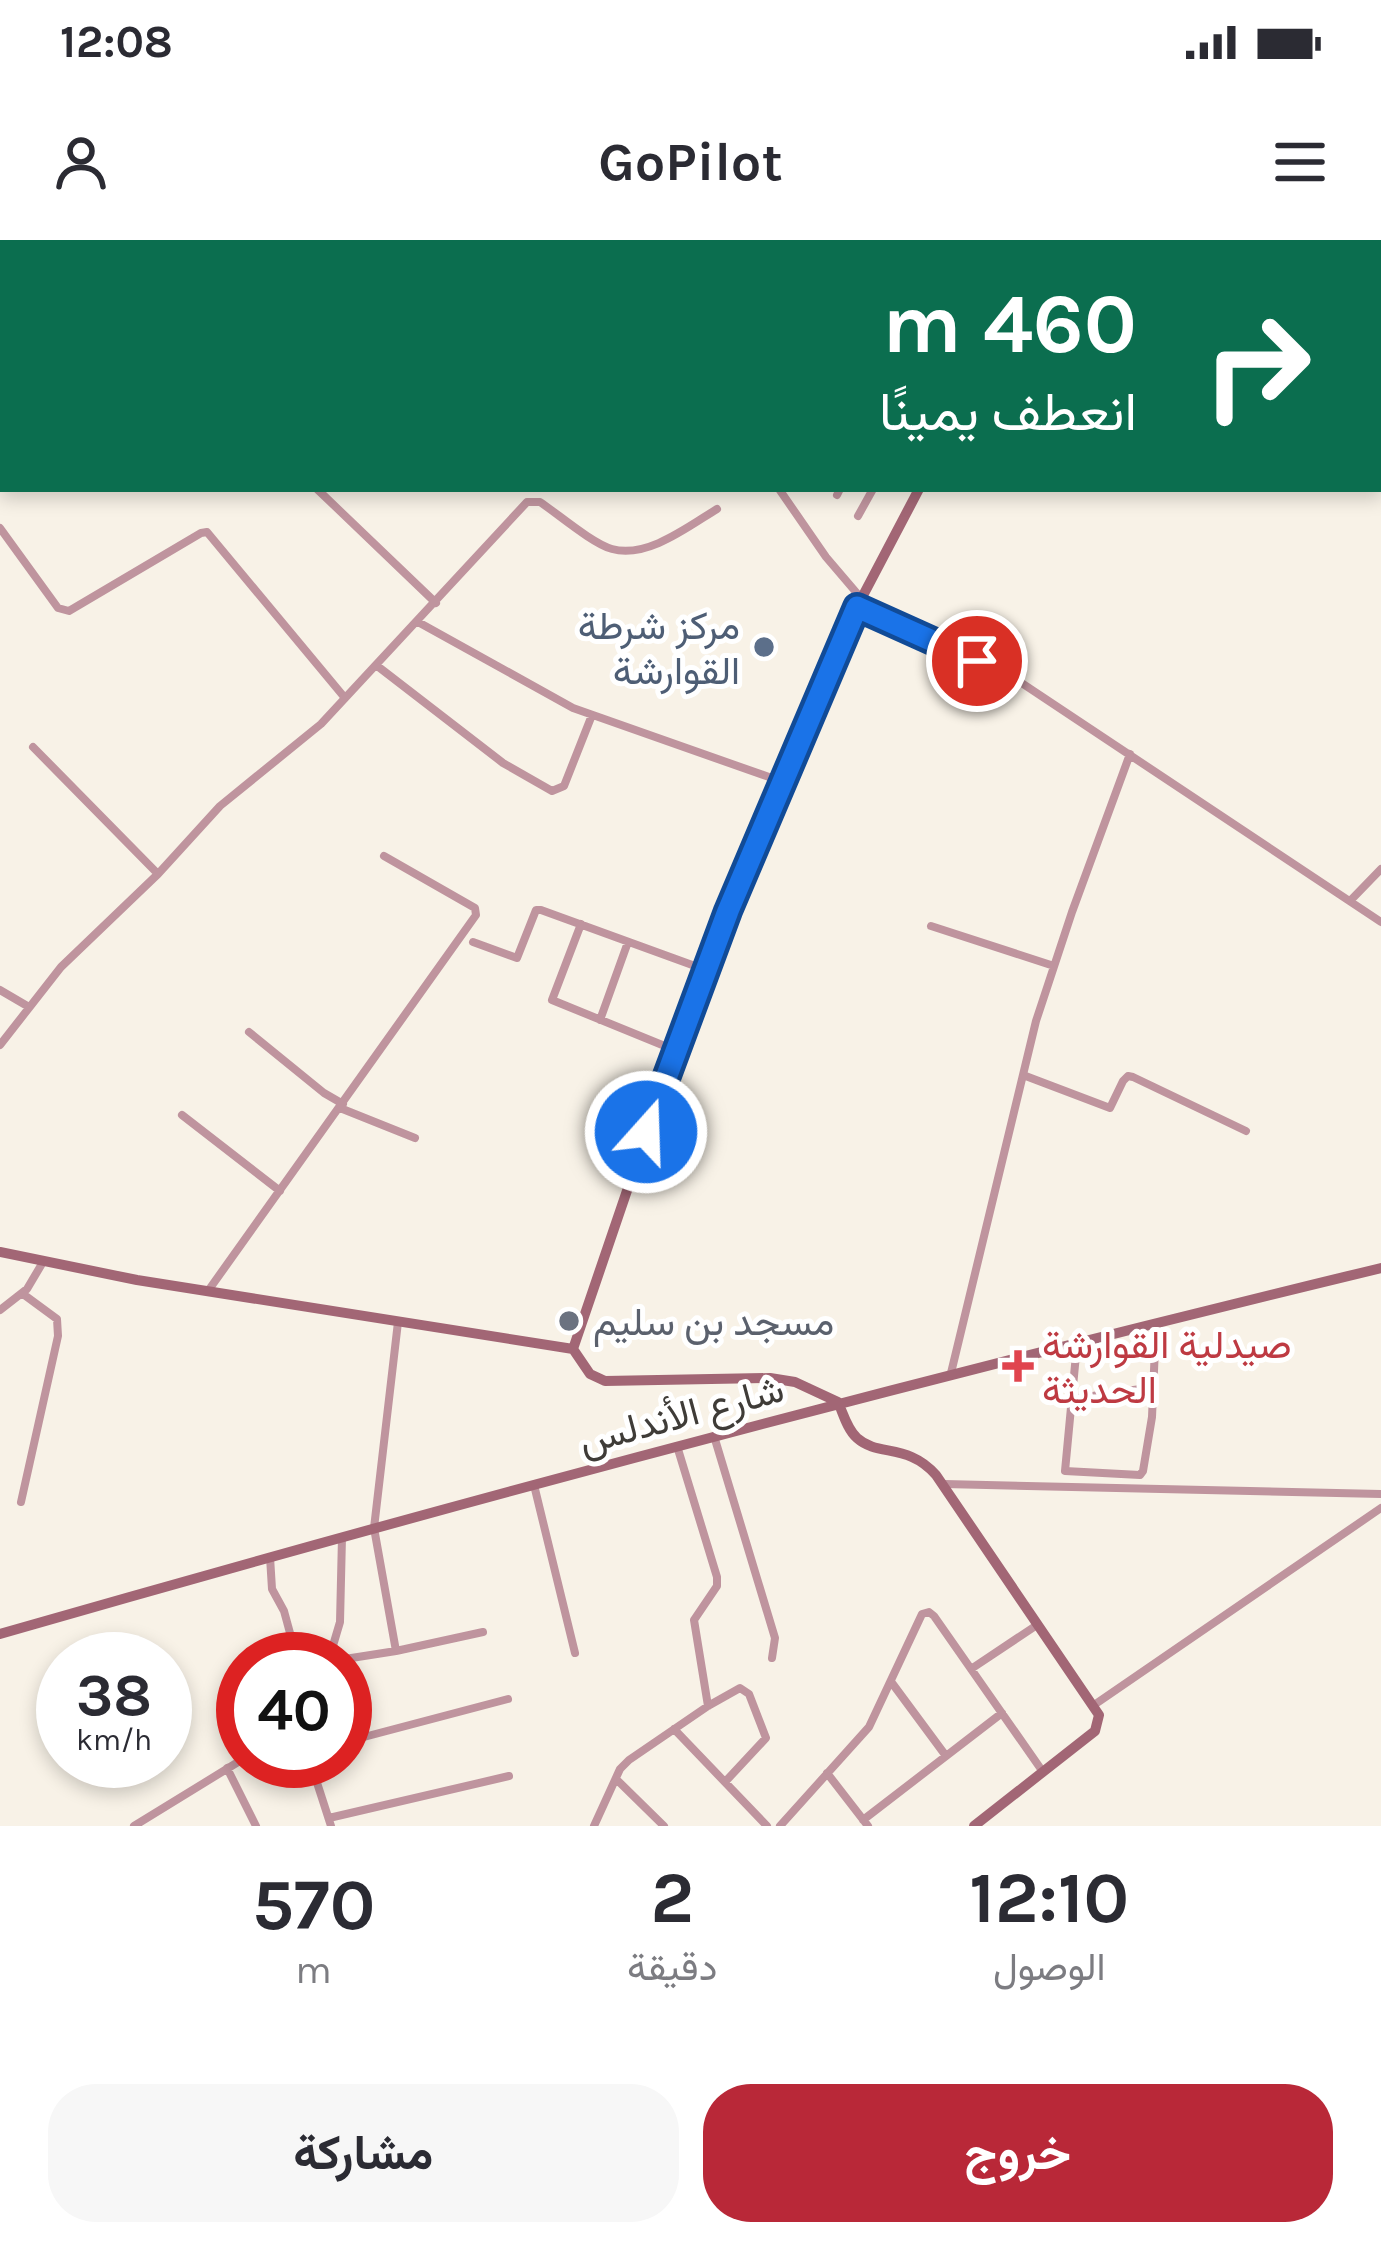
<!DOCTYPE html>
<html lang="ar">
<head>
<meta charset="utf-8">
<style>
	:root { --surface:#fff; --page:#f7f7f7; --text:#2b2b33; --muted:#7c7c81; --accent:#b92838 }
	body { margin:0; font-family:Karla,Vazirmatn,sans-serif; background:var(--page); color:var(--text); direction:rtl; height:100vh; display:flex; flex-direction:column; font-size:45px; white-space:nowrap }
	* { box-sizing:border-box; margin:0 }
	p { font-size:39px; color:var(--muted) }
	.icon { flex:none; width:66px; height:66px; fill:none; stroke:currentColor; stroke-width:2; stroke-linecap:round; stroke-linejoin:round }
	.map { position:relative; height:1586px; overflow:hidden; direction:ltr }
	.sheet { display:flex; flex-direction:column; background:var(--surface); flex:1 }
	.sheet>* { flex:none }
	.hud { position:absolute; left:0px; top:0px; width:1383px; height:252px; box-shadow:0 6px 18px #0003; direction:rtl; background:#0b6e4f; color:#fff; overflow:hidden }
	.speed { position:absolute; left:36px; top:1392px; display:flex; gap:24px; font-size:60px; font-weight:700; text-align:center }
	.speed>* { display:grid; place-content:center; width:156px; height:156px; border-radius:50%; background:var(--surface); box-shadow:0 6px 18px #0003; line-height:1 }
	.speed small { font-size:30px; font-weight:400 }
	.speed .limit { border:18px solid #d22; background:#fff; color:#111 }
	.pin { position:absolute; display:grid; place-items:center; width:102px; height:102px; color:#fff; margin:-51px; border:6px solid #fff; border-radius:50%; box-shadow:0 3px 12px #0007 }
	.me { position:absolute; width:132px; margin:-66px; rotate:20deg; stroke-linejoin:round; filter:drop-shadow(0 0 9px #0008) }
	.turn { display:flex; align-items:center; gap:42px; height:252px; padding:0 48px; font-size:54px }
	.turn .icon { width:156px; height:156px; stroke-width:2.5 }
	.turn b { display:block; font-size:84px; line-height:102px }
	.eta { display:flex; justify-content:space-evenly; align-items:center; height:204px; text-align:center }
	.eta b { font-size:72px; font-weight:700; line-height:84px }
	.button { display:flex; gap:24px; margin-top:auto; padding:24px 48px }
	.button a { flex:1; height:138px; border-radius:48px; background:var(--accent); color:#fff; font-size:48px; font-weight:700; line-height:138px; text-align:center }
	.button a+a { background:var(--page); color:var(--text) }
	.status { display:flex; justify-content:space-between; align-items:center; height:84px; padding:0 60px; background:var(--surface); direction:ltr }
	.status svg { height:33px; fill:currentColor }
	header { display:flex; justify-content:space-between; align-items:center; height:156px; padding:0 48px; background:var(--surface); font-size:54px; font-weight:700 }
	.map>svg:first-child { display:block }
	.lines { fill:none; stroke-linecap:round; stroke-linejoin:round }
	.street { stroke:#bf949e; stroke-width:8 }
	.secondary { stroke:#a26675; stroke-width:10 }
	.route-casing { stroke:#114b97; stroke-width:30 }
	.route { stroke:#1a73e8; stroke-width:21 }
	.service-dot { fill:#5c6f8a; stroke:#fff; stroke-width:4.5 }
	.worship-dot { fill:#6b7280; stroke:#fff; stroke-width:4.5 }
	.health-dot { fill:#e0444e; stroke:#fff; stroke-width:4.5 }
	.labels { text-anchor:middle; stroke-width:10; stroke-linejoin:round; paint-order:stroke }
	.service-label { font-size:39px; fill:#4e5e75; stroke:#fff; text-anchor:end }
	.worship-label { font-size:39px; fill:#5b616d; stroke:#fff; text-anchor:start }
	.health-label { font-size:39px; fill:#be3a42; stroke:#fff; text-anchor:start }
	.street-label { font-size:39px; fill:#3f3c38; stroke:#fff }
</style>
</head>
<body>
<div class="status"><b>12:08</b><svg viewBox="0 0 49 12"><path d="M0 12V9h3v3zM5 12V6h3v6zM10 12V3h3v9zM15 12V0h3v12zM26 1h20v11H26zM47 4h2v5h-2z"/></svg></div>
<header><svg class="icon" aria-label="menu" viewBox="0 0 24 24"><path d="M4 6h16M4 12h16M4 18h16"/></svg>GoPilot<svg class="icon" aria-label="person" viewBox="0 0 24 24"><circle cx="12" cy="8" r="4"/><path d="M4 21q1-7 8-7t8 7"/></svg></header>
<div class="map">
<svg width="1381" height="1586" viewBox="0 0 1381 1586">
	<rect width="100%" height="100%" fill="#f8f2e7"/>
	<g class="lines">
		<!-- street -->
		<path class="street" d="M118 0 119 3
			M423 0 426 3
			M659 0 665 3
			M996 0 1002 3
			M1331 0 1339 3
			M720 3 721 0
			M789 3 790 0
			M866 3 868 0
			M1270 3 1272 0
			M1345 3 1349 0
			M1380 26H1381
			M317 249 436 363
			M779 249 826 317 861 358
			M837 255 840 249
			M858 276 873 249
			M0 288 58 368 69 371 201 293 207 292 345 458
			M857 367 1008 434 1381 682
			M418 382 573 468 783 542
			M376 425 503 523 552 551 564 546 592 475
			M33 507 158 634
			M1350 661 1381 629
			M581 684 552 760 677 811
			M931 686 1054 726
			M473 702 517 718 536 670H541L706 730
			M0 750 29 767
			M600 780 628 702
			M249 792 324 853 343 864
			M0 805 61 727 158 634 220 566 321 484 527 262H540C558 274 593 304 612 309 647 319 689 286 717 269
			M1023 835 1110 868 1123 841 1128 836 1133 837 1246 891
			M340 868 415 898
			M182 875 280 951
			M208 1051 476 675 475 668 384 616
			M0 1070 27 1049 43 1022
			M1077 1104 1065 1231 1140 1235 1143 1231 1152 1177 1156 1084
			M951 1133 1036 781 1072 672 1130 514
			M1072 1159 1154 1147
			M714 1196 775 1398 772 1418
			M677 1206 717 1337V1346L694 1380 708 1466
			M944 1244 1381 1254
			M534 1245 575 1413
			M21 1262 58 1096 57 1079 23 1054
			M270 1317 272 1349 284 1371 293 1404 299 1411 328 1419
			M396 1411 374 1288 398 1082
			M329 1419 340 1382 342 1297
			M345 1419 396 1411 483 1392
			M971 1429 1037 1385
			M892 1443 946 1516
			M1094 1465 1381 1268
			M674 1489 767 1586
			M345 1502 508 1459
			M310 1521 331 1586
			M227 1528 256 1586
			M827 1533 868 1586
			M616 1539 664 1586
			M329 1578 509 1536
			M863 1580 1002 1473
			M134 1586 243 1519
			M594 1586 620 1529 629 1520 708 1466 740 1448 749 1454 766 1498 725 1542
			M780 1586 869 1487 922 1374 929 1372 934 1376 1043 1532"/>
		<!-- secondary -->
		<path class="secondary" d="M1043 3 1044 0
			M0 1012 137 1040 573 1109 590 1134 605 1141 770 1138 795 1142 838 1162C843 1173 847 1189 857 1198 878 1217 908 1203 936 1235L1099 1475 1095 1491 974 1586
			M573 1109 647 892 728 671 857 367 919 249
			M0 1394C458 1262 918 1140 1381 1028"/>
	</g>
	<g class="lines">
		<!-- route casing -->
		<g class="route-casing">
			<path id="route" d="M646 892 728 671 857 367 977 421"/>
		</g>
		<!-- route -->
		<use href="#route" class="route"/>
	</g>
	<!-- markers -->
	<circle class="service-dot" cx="764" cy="407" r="12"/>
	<circle class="worship-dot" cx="569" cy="1081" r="12"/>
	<path class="health-dot" d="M1012 1108h12v12h12v12h-12v12h-12v-12h-12v-12h12z"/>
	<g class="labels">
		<!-- service labels -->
		<g class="service-label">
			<text x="740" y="399">مركز شرطة<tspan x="740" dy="45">القوارشة</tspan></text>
		</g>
		<!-- worship labels -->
		<g class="worship-label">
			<text x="593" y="1095">مسجد بن سليم</text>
		</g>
		<!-- health labels -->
		<g class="health-label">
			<text x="1042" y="1118">صيدلية القوارشة<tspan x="1042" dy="45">الحديثة</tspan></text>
		</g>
		<!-- street labels -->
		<g class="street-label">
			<text transform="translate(681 1174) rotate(-15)" y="14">شارع الأندلس</text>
		</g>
	</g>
</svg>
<div class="speed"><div>38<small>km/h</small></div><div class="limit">40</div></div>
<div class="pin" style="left:977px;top:421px;background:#d93025"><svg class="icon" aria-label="arrive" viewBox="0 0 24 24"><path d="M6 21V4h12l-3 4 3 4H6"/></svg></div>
<svg class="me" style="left:646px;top:892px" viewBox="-20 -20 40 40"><circle r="17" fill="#1a73e8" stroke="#fff" stroke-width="3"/><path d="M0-11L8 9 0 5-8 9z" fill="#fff"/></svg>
<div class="hud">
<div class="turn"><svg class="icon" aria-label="right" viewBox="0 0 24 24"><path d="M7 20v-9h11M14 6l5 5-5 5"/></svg><div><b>460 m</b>انعطف يمينًا</div></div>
</div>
</div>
<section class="sheet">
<div class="eta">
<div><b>12:10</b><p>الوصول</p></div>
<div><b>2</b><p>دقيقة</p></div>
<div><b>570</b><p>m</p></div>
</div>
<div class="button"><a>خروج</a><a>مشاركة</a></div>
</section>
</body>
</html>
